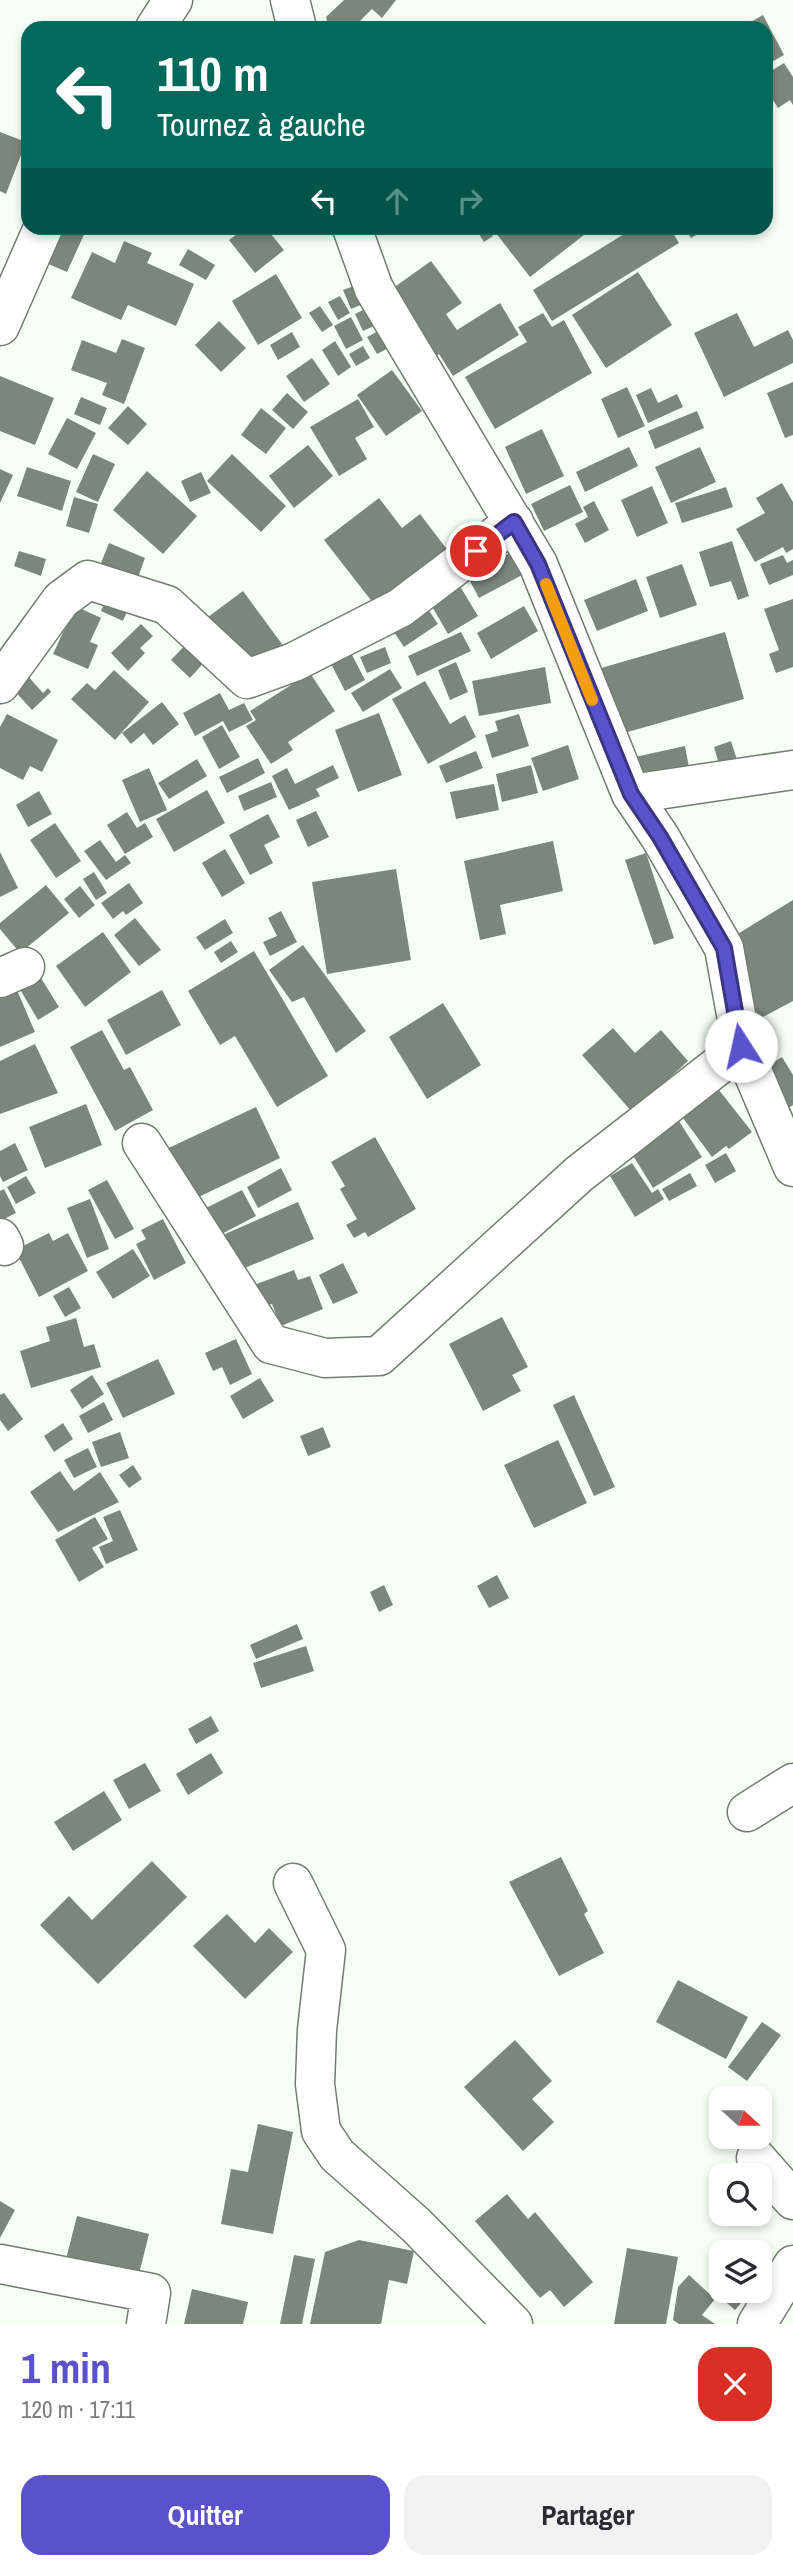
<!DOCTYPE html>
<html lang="fr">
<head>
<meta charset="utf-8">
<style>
	:root { --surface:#fff; --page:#f2f2f3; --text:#2b2b33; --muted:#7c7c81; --accent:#5a52ca }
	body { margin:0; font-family:"Archivo Narrow",sans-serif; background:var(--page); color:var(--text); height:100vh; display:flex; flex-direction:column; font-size:26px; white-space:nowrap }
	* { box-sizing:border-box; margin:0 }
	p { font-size:23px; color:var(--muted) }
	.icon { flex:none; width:38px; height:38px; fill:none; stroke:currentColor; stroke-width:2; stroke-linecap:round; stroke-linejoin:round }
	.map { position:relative; height:2324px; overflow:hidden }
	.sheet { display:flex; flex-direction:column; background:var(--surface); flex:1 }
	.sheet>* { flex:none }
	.hud { position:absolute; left:21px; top:21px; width:752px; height:214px; border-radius:21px; box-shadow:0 4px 10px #0003; background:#00695c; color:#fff; overflow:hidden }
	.needle { width:46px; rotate:111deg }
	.buttons { position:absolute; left:709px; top:2086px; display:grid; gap:14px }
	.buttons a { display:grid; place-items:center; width:63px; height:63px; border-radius:14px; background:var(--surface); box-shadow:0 4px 10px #0003; font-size:35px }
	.pin { position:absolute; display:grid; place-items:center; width:60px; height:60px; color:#fff; margin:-30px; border:4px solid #fff; border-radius:50%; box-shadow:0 2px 7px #0007 }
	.me { position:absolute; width:77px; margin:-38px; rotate:350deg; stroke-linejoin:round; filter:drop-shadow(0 0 5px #0008) }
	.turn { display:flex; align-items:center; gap:24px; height:147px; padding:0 21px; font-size:32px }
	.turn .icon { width:91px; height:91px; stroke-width:2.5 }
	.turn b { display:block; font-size:49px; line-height:60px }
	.lanes { display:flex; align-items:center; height:66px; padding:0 21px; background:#0003; justify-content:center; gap:35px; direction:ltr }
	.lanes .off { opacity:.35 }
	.round { display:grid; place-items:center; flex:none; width:74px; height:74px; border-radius:21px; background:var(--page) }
	.summary { display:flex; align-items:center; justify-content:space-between; height:119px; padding:0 21px }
	h1 { font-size:42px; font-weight:800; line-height:52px; color:var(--accent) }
	.primary-button { display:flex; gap:14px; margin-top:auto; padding:14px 21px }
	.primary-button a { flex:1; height:80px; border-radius:21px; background:var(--accent); color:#fff; font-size:28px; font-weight:800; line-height:80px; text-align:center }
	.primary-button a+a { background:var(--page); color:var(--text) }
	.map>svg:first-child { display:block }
	.building { fill:#7c877b }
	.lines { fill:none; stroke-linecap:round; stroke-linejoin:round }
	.minor-casing { stroke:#727d71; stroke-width:41 }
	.minor { stroke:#fff; stroke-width:38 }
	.route-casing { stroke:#3a3583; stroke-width:18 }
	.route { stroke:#5a52ca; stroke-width:12 }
	.slow { stroke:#f59e0b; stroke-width:12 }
</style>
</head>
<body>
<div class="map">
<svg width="793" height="2324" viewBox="0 0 793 2324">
	<rect width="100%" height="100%" fill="#f5fff4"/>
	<!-- building -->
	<path class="building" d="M344 0H396L382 18 372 9 353 28H329L326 17Z
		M763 15 784 55 766 65V28H751L749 23Z
		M784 63 793 77V105L790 100 778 108 766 89V74Z
		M0 132 26 142 6 194 0 191Z
		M50 228H87L67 272 37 259Z
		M245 228H266L284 250 255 273 229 240Z
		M475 228H488L493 236 484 242Z
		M492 228H593L530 277Z
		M634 228H670L679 243 552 321 533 290Z
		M684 228H708L691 238Z
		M124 241 152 253 147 263 194 284 176 326 128 305 121 320 71 298 92 252 115 263Z
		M188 249 215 265 206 280 179 265Z
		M431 261 462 303 446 314 457 330 500 303 519 335 453 376 439 354 436 356 389 291Z
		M638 272 672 325 606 368 572 315Z
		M276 274 302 318 258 345 232 301Z
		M362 283 370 301 351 309 343 290Z
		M340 296 350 313 338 320 328 302Z
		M377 303 385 321 363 331 355 314Z
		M320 306 333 325 322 332 309 313Z
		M543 313 552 327 564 320 592 373 495 429 465 377 527 342 518 327Z
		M737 313 754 347 788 330 793 340V363L724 397 694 333Z
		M351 317 363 340 346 349 334 326Z
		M219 321 246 348 221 372 195 345Z
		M388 326 398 343 377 354 367 337Z
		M292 332 300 347 278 360 270 345Z
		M122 339 145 348 124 404 102 395 107 383 71 370 82 340 116 353Z
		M335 341 351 367 338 376 322 350Z
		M363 346 370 358 356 366 349 354Z
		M312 358 330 384 304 402 286 376Z
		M392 370 422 411 386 436 357 395Z
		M0 376 54 398 35 445 0 431Z
		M793 382V435L785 438 767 393Z
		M627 387 645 426 618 438 601 399Z
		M651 388 658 403 677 394 683 407 648 423 636 395Z
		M287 393 308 412 293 429 272 410Z
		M81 397 107 408 100 425 74 414Z
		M358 399 374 427 355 438 367 459 339 476 310 427Z
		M128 406 147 424 128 445 108 428Z
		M261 408 286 428 266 454 241 435Z
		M697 411 704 428 655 449 648 431Z
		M67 418 96 433 77 469 48 454Z
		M542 429 564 476 526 494 505 447Z
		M308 445 333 476 294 508 269 476Z
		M629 447 638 466 585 492 576 472Z
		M700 447 716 482 671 503 655 467Z
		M93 454 115 464 98 502 76 492Z
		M232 454 286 506 261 532 207 481Z
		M27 467 71 481 62 511 17 496Z
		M0 469 13 475 0 503Z
		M147 471 197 516 163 554 113 510Z
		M201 472 211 493 190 502 181 481Z
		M782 483 793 502V549L786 553 783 547 755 562 736 529 765 513 756 498Z
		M570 485 583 512 544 531 531 504Z
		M652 486 668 523 637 537 621 500Z
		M726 487 733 507 682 523 675 503Z
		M74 497 98 504 89 533 66 526Z
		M379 498 402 528 420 514 449 552 377 608 324 540Z
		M594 501 609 530 585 543 575 524 588 517 583 507Z
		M732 541 749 596 738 600 731 581 710 587 699 552Z
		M109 543 145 558 136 583 99 568Z
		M19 551 46 559 41 576 14 566Z
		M496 553 499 558 510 553 522 575 479 598 464 570Z
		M783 555 787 563 793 560V575L769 585 760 564Z
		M682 564 697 605 660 618 646 577Z
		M455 578 478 616 448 634 426 596Z
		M636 579 648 611 597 631 584 600Z
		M243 591 282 644 243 673 204 620Z
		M108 595 130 605 123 621 101 611Z
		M793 599V667L776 673 769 654 779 650 764 609Z
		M422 600 438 624 404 647 388 623Z
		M75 606 101 618 90 642 98 645 88 669 53 654Z
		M524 606 538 631 491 659 477 633Z
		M141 624 153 636 140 648 145 653 128 671 111 653Z
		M461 632 471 651 417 676 408 656Z
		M725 632 744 699 610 737 591 671Z
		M190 640 208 658 190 678 171 660Z
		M348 647 365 680 345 691 328 658Z
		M385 647 391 663 367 673 360 657Z
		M456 662 468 692 450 700 438 670Z
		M545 667 551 703 479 716 472 681Z
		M390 669 402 688 363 712 351 693Z
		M114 670 149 702 115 740 71 699 87 683 95 690Z
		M25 673 43 693 48 688 51 692 32 710 11 687Z
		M310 673 335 711 288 742 293 750 271 764 246 726 256 720 250 711Z
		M425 681 450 724 465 715 476 737 428 764 392 699Z
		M220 693 229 710 244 703 253 720 229 732 223 721 195 736 183 713Z
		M162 702 179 724 153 745 144 733 131 744 122 733Z
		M379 713 402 775 358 792 335 730Z
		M7 714 58 740 42 772 30 766 23 780 0 768V727Z
		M519 714 529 746 492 758 485 735 498 731 495 721Z
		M222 725 240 757 219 769 202 737Z
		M731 741 738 763 720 768 714 747Z
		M568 745 579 779 543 791 531 758Z
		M685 746 690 773 640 783 635 757Z
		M476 751 483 768 446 783 439 766Z
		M258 758 265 773 227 793 219 777Z
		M197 759 207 776 169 799 158 783Z
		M333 765 339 778 316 789 320 796 289 810 272 776 287 768 295 784Z
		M531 765 538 793 502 802 496 774Z
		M149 768 167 810 140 822 122 780Z
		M271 782 277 797 244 811 238 796Z
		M494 784 499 810 456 819 450 792Z
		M207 790 225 823 174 852 156 819Z
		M39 791 52 814 28 827 16 805Z
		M316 811 329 837 308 847 296 820Z
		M127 812 137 828 145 823 153 837 125 854 107 825Z
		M268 814 280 837 264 845 273 863 250 875 229 835Z
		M55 823 81 861 56 878 30 840Z
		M100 840 116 862 125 855 131 863 106 880 84 851Z
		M553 841 563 891 500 905 506 934 480 940 464 861Z
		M225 849 245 883 222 897 202 863Z
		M0 852 18 888 0 897Z
		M646 853 674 938 654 945 625 860Z
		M396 869 411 960 327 974 312 882Z
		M94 872 107 893 96 900 83 879Z
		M129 883 143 903 126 915 123 911 113 919 101 903Z
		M46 885 69 913 20 953 0 929V923Z
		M80 886 95 905 79 918 64 899Z
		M793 900V1001L759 1019 728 940Z
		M281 911 297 942 270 956 263 942 277 936 268 918Z
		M135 918 161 950 139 966 114 935Z
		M225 919 233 933 205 950 196 937Z
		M103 932 131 972 85 1007 56 966Z
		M231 941 238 952 221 963 214 952Z
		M303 945 366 1031 336 1053 304 997 292 1002 269 970Z
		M254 951 328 1076 277 1107 235 1036 220 1045 188 991Z
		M41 978 59 1007 38 1020 21 991Z
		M16 988 35 1032 0 1047V995Z
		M162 990 181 1025 126 1055 107 1020Z
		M443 1003 481 1065 427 1099 389 1037Z
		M613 1028 635 1053 661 1030 688 1061 632 1112 582 1055Z
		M102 1030 124 1070 130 1067 153 1110 115 1131 70 1047Z
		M35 1044 58 1093 0 1114V1061Z
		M782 1057 793 1075V1105L787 1109 763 1069Z
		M719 1090 752 1132 729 1149 726 1146 712 1157 683 1118Z
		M86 1104 102 1145 45 1168 29 1127Z
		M256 1107 280 1158 182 1205 158 1153Z
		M677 1118 702 1157 653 1188 629 1149Z
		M375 1137 416 1209 368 1237 365 1232 354 1238 346 1225 357 1219 340 1189 345 1186 331 1162Z
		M15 1143 28 1170 3 1182 0 1176V1151Z
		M726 1153 736 1171 715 1183 705 1165Z
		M632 1163 652 1193 658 1189 664 1199 635 1217 610 1176Z
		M281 1168 292 1190 258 1208 247 1187Z
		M690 1173 697 1186 669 1201 662 1189Z
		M26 1176 36 1193 16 1204 7 1187Z
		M107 1180 134 1229 115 1239 88 1190Z
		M4 1189 16 1213 0 1221V1191Z
		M242 1190 256 1216 212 1239 198 1212Z
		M90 1199 109 1249 87 1258 67 1208Z
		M298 1202 314 1239 240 1270 225 1234Z
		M163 1219 186 1263 154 1280 136 1244 146 1239 141 1230Z
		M49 1233 53 1241 68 1233 88 1271 39 1297 15 1250Z
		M133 1249 150 1276 113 1299 96 1272Z
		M343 1263 358 1293 333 1304 319 1275Z
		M294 1270 298 1280 310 1276 323 1309 281 1326 272 1304 260 1308 251 1286Z
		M69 1287 81 1308 65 1317 53 1296Z
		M502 1317 528 1367 512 1375 521 1391 483 1411 449 1344Z
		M76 1318 84 1347 94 1344 101 1367 31 1388 20 1351 50 1341 46 1327Z
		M236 1339 252 1374 230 1385 222 1367 213 1371 205 1353Z
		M158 1359 175 1394 123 1418 106 1383Z
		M92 1375 104 1394 82 1409 70 1390Z
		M260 1378 274 1401 243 1419 230 1396Z
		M4 1393 23 1419 8 1431 0 1420V1395Z
		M574 1395 615 1487 594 1496 553 1405Z
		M104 1402 113 1420 88 1433 79 1416Z
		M63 1423 73 1439 54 1452 44 1436Z
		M323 1427 331 1447 308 1456 300 1436Z
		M120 1432 129 1458 101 1467 92 1442Z
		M558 1440 587 1503 534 1528 504 1465Z
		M88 1448 97 1467 74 1478 64 1460Z
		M133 1465 142 1479 129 1488 119 1475Z
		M60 1471 74 1491 100 1472 119 1502 58 1532 30 1492Z
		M120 1510 138 1550 106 1564 99 1547 113 1541 103 1517Z
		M95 1517 108 1539 92 1548 104 1567 79 1582 55 1540Z
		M497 1575 509 1598 489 1608 477 1586Z
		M384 1585 393 1605 379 1612 370 1592Z
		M297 1624 303 1639 256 1659 250 1645Z
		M306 1646 314 1671 261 1688 253 1663Z
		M211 1716 219 1731 196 1744 188 1729Z
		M211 1753 223 1773 188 1795 176 1774Z
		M145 1763 161 1791 129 1809 113 1780Z
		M104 1791 122 1820 73 1851 54 1822Z
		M561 1857 588 1911 584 1914 604 1953 559 1976 509 1882Z
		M152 1861 187 1897 98 1984 40 1925 69 1896 92 1920Z
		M227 1914 255 1943 269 1928 293 1952 245 1999 193 1946Z
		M678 1980 748 2017 726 2059 656 2022Z
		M762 2022 781 2035 747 2081 728 2067Z
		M515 2040 552 2081 532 2099 554 2122 523 2151 464 2087Z
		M258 2124 293 2132 273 2234 221 2224 231 2169 248 2172Z
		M507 2194 528 2219 535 2212 593 2282 564 2307 550 2290 540 2298 475 2221Z
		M0 2201 15 2210 0 2238Z
		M77 2216 149 2234 138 2278 66 2259Z
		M359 2240 414 2251 407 2284 389 2280 381 2324H310L325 2252Z
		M627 2248 678 2257 666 2324H614Z
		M294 2255 315 2259 302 2324H280Z
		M689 2275 715 2299 702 2315 715 2324H679L673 2320 678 2287Z
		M721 2280V2291H751L735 2310 712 2290Z
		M192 2289 248 2302 243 2324H184Z"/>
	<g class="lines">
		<!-- minor casing -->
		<g class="minor-casing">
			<path id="minor" d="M290 0 297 28
				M155 28 173 0
				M0 326 43 228
				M0 684 61 600 88 580 167 605 247 679 294 662 400 608 514 522
				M631 794 793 770
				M0 978 25 967
				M742 1047 793 1167
				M142 1143 271 1344 325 1358 379 1356 579 1174 742 1047 724 948 660 837 631 794 538 564 374 289 352 228
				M0 1238 4 1246
				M747 1812 793 1783
				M293 1883 326 1950 317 2030 315 2084 321 2131 337 2155 416 2225 513 2324
				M756 2158 793 2200
				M0 2264 151 2293 146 2324
				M757 2324 793 2265"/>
		</g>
		<!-- minor -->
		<use href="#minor" class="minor"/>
	</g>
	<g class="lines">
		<!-- route casing -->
		<g class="route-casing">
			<path id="route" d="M476 551 514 522 538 564 631 794 660 837 724 948 741 1046"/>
		</g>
		<!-- route -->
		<use href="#route" class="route"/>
		<!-- slow -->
		<path class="slow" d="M546 584 592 700"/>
	</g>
</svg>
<div class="buttons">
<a><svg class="needle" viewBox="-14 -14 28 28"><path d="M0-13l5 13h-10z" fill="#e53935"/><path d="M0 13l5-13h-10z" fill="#7c7c81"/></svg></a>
<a><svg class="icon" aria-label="search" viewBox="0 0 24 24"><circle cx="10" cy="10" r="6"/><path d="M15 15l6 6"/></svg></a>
<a><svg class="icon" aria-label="layers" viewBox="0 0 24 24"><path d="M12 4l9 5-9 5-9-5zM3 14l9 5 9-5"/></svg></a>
</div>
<div class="pin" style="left:476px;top:551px;background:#d93025"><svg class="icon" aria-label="arrive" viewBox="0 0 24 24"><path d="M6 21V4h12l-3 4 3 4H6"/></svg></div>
<svg class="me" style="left:741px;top:1046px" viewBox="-20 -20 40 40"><circle r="19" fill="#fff"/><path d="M0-13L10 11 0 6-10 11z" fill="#5a52ca"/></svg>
<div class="hud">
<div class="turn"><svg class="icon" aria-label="left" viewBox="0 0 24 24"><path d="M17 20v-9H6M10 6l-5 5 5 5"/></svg><div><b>110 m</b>Tournez à gauche</div></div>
<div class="lanes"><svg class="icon" aria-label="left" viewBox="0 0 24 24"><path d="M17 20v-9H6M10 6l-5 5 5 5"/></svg><svg class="icon off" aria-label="ahead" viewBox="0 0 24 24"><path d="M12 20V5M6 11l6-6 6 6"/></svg><svg class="icon off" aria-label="right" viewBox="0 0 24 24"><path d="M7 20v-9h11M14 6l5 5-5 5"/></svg></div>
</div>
</div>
<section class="sheet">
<div class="summary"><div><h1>1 min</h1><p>120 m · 17:11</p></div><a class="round" style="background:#d93025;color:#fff"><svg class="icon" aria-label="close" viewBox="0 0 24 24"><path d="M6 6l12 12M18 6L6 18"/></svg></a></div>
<div class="primary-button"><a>Quitter</a><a>Partager</a></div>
</section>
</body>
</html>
